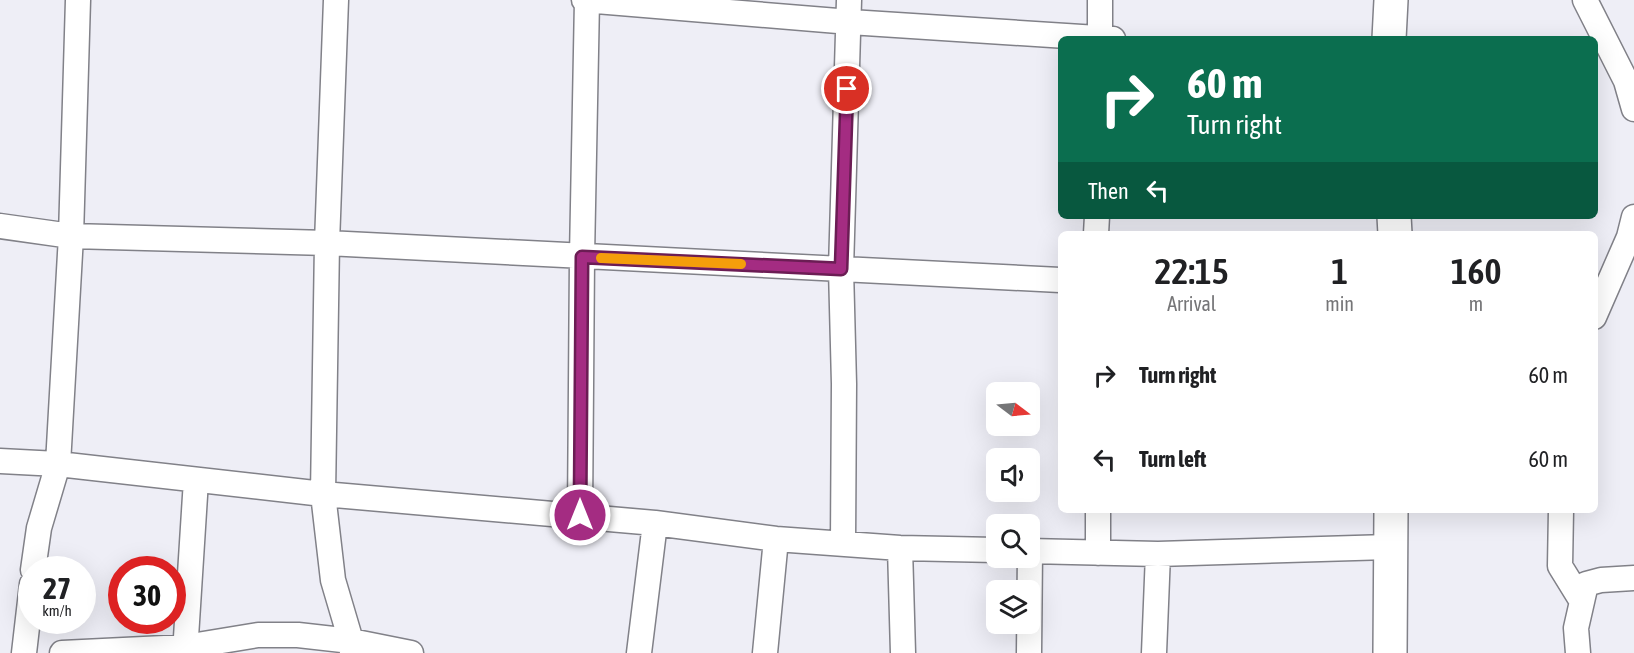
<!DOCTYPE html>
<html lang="en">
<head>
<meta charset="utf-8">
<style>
	:root { --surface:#fff; --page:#f2f2f2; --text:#202124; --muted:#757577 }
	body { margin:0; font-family:"Asap Condensed",sans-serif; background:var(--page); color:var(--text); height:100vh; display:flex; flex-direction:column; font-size:22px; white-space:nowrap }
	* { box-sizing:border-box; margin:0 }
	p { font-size:20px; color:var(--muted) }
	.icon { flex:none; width:33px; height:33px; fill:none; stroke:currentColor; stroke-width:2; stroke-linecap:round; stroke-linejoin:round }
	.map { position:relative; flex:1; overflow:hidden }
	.drawer { position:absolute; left:1058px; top:231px; width:540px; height:282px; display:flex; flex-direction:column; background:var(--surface); border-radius:9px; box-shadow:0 6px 24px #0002 }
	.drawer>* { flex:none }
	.banner { position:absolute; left:1058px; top:36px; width:540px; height:183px; border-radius:9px; box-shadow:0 6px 24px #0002; background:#0b6e4f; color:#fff; overflow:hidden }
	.needle { width:39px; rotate:106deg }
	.tools { position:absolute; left:986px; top:382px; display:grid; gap:12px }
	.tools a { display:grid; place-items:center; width:54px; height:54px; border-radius:9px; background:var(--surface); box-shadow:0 6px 24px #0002; font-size:30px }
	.speed { position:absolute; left:18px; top:556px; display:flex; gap:12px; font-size:30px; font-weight:700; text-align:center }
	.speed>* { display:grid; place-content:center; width:78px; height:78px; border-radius:50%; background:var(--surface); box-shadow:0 6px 24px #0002; line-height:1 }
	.speed small { font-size:15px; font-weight:400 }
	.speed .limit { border:9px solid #d22; background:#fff; color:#111 }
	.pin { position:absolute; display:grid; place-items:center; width:51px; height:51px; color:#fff; margin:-26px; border:3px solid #fff; border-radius:50%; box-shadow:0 2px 6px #0007 }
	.me { position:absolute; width:66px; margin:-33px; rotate:0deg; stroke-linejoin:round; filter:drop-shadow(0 0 4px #0008) }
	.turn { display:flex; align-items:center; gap:21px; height:126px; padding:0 30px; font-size:27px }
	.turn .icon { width:78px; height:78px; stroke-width:2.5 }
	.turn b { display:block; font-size:42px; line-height:51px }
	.then { display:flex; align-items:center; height:57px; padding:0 30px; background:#0003; gap:12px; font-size:22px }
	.eta { display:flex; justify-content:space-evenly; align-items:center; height:102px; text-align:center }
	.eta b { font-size:36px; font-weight:600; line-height:42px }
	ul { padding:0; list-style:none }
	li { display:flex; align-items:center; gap:18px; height:84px; padding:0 30px }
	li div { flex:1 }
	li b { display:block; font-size:22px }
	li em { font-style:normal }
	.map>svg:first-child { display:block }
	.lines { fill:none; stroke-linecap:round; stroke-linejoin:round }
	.street-casing { stroke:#818188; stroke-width:27 }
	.secondary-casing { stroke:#818188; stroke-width:36 }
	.street { stroke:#fff; stroke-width:24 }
	.secondary { stroke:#fff; stroke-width:33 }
	.route-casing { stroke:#6b1d54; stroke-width:15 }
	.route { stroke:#a42c82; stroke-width:10 }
	.slow { stroke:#f59e0b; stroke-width:10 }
</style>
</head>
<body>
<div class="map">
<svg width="1634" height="653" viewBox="0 0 1634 653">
	<rect width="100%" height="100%" fill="#eeeef6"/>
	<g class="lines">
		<!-- street casing -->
		<g class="street-casing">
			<path id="street" d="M336 0 327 243 323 494 333 580 351 641 352 653
				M584 0 850 22 1113 39
				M1100 0V39
				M1585 0 1626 81 1634 109
				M0 226 71 236 327 243 1060 280
				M1096 234 1097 216
				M1594 317 1629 237 1634 217
				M0 461 58 464 323 494 655 523 776 539 900 548 996 550
				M1098 510V553
				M1561 510 1560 566 1581 600
				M580 515 582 257 587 0
				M843 542 844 384 841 269 849 0
				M900 548 903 653
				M1029 551 1158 554 1389 547
				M33 570 39 528 58 464 71 236 78 0
				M24 653 32 584
				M62 653 185 647 258 635H298L351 641 411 653
				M185 653 196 480
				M639 653 655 523
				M765 653 776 539
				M1029 653 1030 551
				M1154 653 1158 554
				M1578 653 1576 628 1586 584 1601 580 1634 578"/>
		</g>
		<!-- secondary casing -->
		<g class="secondary-casing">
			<path id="secondary" d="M1389 39 1391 0
				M1394 216 1395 234
				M1390 653 1391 510"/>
		</g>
		<!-- street -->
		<use href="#street" class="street"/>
		<!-- secondary -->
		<use href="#secondary" class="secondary"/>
	</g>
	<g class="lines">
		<!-- route casing -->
		<g class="route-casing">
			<path id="route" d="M580 515 582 257 841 269 847 89"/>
		</g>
		<!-- route -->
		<use href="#route" class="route"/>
		<!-- slow -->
		<path class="slow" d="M601 258 741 264"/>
	</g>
</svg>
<div class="tools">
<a><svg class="needle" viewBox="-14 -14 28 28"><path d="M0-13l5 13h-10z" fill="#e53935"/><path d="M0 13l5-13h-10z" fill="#757577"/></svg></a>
<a><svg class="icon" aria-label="sound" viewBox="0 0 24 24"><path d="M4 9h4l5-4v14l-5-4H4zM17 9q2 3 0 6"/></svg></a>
<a><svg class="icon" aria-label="search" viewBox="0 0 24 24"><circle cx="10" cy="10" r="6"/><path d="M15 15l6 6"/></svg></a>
<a><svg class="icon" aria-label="layers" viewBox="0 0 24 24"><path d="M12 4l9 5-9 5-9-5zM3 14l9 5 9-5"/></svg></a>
</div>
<div class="speed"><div>27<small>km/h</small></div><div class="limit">30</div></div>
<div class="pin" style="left:847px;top:89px;background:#d93025"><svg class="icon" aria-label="arrive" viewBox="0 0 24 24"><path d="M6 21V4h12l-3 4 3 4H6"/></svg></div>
<svg class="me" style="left:580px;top:515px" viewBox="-20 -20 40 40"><circle r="17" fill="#a42c82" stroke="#fff" stroke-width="3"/><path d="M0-11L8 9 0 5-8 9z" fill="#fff"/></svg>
<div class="banner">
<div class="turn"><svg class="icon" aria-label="right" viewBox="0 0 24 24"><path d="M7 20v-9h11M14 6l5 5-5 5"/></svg><div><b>60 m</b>Turn right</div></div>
<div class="then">Then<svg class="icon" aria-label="left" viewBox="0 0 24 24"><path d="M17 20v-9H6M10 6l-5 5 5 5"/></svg></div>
</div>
<section class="drawer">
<div class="eta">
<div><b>22:15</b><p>Arrival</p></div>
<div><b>1</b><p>min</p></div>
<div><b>160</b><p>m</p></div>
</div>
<ul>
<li><svg class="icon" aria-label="right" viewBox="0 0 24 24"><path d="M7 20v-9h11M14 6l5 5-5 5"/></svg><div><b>Turn right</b></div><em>60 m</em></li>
<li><svg class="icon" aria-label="left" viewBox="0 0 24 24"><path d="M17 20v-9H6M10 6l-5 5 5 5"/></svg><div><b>Turn left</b></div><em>60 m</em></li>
</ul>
</section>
</div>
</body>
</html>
